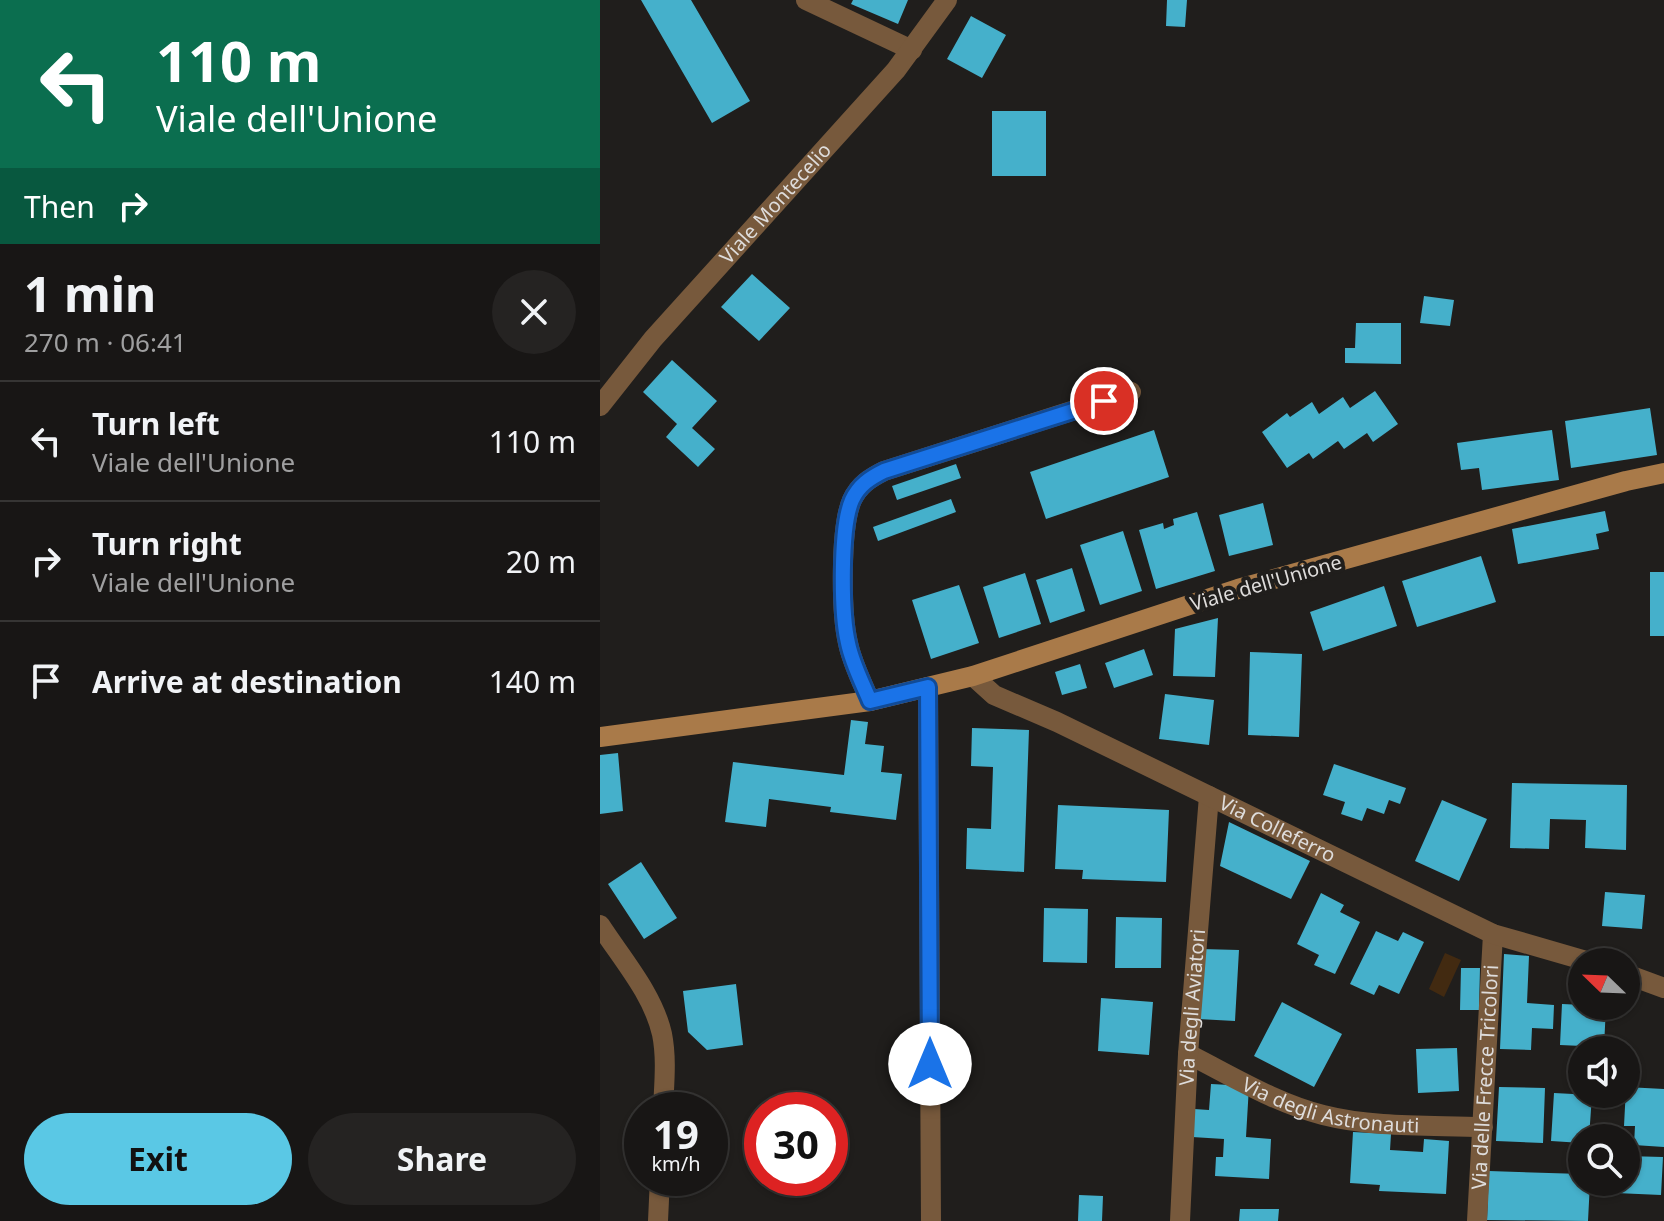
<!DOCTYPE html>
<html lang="en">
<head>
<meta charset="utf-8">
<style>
	:root { --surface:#181615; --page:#252322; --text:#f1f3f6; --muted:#9f9fa0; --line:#363534; --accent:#5ac8e5 }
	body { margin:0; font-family:"Noto Sans",sans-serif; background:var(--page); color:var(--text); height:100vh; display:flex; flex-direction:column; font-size:30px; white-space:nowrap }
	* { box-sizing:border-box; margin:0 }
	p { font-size:26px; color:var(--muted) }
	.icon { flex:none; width:44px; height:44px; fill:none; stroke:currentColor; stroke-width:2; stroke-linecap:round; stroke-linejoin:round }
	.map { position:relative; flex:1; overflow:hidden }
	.drawer { display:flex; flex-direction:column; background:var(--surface); width:600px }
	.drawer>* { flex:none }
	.banner { background:#0b6e4f; color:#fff; overflow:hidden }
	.needle { width:52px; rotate:293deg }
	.tools { position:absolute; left:968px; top:948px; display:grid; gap:16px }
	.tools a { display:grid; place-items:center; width:72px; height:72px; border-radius:50%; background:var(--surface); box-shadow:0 2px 6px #0004,0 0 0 2px var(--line); font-size:40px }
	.speed { position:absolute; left:24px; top:1092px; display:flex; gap:16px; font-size:40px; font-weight:700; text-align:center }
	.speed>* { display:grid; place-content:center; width:104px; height:104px; border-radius:50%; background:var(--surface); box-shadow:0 2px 6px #0004,0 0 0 2px var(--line); line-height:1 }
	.speed small { font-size:20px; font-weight:400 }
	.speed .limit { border:12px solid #d22; background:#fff; color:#111 }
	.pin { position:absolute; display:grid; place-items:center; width:68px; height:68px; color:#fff; margin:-34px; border:4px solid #fff; border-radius:50%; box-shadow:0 2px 8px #0007 }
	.me { position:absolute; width:88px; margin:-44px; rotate:0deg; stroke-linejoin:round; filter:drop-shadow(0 0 6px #0008) }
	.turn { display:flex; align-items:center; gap:28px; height:168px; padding:0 24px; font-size:36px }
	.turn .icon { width:104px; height:104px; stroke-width:2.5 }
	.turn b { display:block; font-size:56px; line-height:68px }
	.then { display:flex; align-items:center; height:76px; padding:0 24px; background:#0003; gap:16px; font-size:30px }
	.round { display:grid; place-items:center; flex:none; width:84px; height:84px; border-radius:42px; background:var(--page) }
	.headline { display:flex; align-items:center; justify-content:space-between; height:136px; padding:0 24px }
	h1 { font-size:48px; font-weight:700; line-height:60px }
	.cta { display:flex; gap:16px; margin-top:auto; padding:16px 24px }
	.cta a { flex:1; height:92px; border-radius:48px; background:var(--accent); color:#111; font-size:32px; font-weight:700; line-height:92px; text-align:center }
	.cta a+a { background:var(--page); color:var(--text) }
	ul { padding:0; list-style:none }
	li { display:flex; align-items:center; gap:24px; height:120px; padding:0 24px; border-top:2px solid var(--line) }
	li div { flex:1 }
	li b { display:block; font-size:30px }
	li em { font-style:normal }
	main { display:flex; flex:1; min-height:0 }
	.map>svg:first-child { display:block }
	.water { fill:#422a11 }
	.building { fill:#45b0cb }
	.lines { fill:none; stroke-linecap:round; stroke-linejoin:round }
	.minor { stroke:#77593c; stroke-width:20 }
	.tertiary { stroke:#77593c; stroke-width:20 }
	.secondary { stroke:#a97a49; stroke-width:20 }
	.route-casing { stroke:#114b97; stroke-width:20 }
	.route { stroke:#1a73e8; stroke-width:14 }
	.labels { text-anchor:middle; stroke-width:8; stroke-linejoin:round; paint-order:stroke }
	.street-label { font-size:20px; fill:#dedcdb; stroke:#201e1c }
</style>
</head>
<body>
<main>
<section class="drawer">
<div class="banner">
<div class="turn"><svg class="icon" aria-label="left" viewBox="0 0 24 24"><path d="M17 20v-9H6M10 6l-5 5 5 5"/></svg><div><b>110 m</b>Viale dell'Unione</div></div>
<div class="then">Then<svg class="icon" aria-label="right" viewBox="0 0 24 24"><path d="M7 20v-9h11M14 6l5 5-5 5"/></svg></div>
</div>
<div class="headline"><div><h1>1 min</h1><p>270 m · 06:41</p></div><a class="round"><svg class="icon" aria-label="close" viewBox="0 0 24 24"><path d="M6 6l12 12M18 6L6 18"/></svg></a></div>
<ul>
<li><svg class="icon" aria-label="left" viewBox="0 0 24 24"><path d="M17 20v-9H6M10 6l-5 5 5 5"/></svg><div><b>Turn left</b><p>Viale dell'Unione</p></div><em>110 m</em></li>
<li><svg class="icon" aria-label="right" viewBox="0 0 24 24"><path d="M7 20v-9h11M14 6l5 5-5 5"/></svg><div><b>Turn right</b><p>Viale dell'Unione</p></div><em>20 m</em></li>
<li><svg class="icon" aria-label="arrive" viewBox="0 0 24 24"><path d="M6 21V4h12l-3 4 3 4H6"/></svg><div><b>Arrive at destination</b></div><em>140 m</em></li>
</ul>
<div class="cta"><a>Exit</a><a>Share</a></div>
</section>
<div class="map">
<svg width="1064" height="1221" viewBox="0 0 1064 1221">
	<rect width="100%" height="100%" fill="#201e1c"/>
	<!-- water -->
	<path class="water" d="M845 953 861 960 844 997 829 989Z"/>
	<!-- building -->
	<path class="building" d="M41 0H91L150 101 112 123Z
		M253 0H308L298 24 251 4Z
		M567 0H587L585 27 566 26Z
		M371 16 406 35 382 78 347 59Z
		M392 111H446V176H392Z
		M152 274 190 308 159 341 121 307Z
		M824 296 854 300 850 326 820 323Z
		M756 323H801V364L745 363V348H755Z
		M72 360 117 401 92 428 115 449 98 467 66 437 77 424 43 392Z
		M775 391 798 424 773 442 767 433 744 449 738 441 713 459 709 453 687 468 662 432 687 413 690 417 712 402 719 414 743 397 750 408Z
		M1050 408 1057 455 971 468 965 421Z
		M554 430 569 477 446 519 430 472Z
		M952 430 959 480 882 490 879 468 861 470 857 443Z
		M356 464 361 478 297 500 292 486Z
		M351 499 356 512 278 541 273 527Z
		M663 503 673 545 629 556 619 515Z
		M1005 511 1009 531 996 534 999 549 918 564 912 529Z
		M597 512 615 571 556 589 539 530 563 523 564 529 574 525 573 519Z
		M523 531 542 591 500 605 480 545Z
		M881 556 896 602 817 627 802 581Z
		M472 568 485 611 450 623 436 580Z
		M1050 572H1064V636H1050Z
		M425 573 441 624 399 638 383 587Z
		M359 585 379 643 331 659 312 600Z
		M784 586 797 626 723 651 710 612Z
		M618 618 615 677 573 676 575 629Z
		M544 649 553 675 514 688 505 663Z
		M650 652 702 654 699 737 648 735Z
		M480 664 487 688 462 695 455 672Z
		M565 694 614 700 609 745 559 739Z
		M251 720 268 722 265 744 284 746 281 772 302 774 296 820 230 812 231 807 169 799 166 827 125 822 133 762 244 775Z
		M372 728 429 730 424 872 366 869 367 828 391 829 393 767 371 766Z
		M18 753 23 811 0 814V755Z
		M734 764 806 788 800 804 789 800 784 814 767 808 762 821 741 814 745 802 723 795Z
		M912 783 1027 785 1026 850 985 848 986 820 950 819 949 849 910 848Z
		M842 800 887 819 859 881 815 861Z
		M458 805 569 810 566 882 482 879 483 870 455 869Z
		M629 822 710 861 691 899 620 866Z
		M41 862 77 918 44 939 8 884Z
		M1005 892 1045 895 1042 929 1002 926Z
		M721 893 744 905 740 912 760 922 735 974 714 965 719 955 697 944Z
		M444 908 488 909 487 963 443 962Z
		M516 917 562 918 561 968H515Z
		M776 931 798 941 803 932 824 942 799 994 779 985 774 995 750 984Z
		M601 949 639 950 635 1021 598 1019Z
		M904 954 929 956 927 1003 954 1005 953 1029 932 1028 931 1050 900 1049Z
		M861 968H880L879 1010H860Z
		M136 984 143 1045 107 1050 88 1032 83 991Z
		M501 998 553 1002 549 1055 498 1051Z
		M682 1002 742 1034 714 1087 654 1056Z
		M962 1004 1006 1006 1004 1047 960 1045Z
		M857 1048 859 1091 818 1093 816 1049Z
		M611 1084 649 1086 646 1137 671 1139 669 1179 615 1176 616 1157H623L624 1139 592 1137 594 1109 609 1110Z
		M899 1087 945 1088 943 1143 896 1141Z
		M1026 1087 1064 1089V1147L1034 1145 1035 1126H1024Z
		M954 1093 992 1095 989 1138H982V1143L951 1141Z
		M753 1132 791 1134 790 1150 823 1152 824 1139 849 1141 846 1194 779 1191 780 1185 750 1183Z
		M1026 1156 1063 1157 1061 1195 1016 1193 1017 1182H1026Z
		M889 1171 982 1174V1182H990L988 1221 887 1220Z
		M479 1195 503 1196 502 1221H478Z
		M640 1209H679L678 1221H639Z"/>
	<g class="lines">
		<!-- minor -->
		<g class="minor">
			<path d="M206 0 312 50"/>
			<path id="s1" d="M0 406 53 339 296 70 347 0"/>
			<path d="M328 687 331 1221"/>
			<path d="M270 701C262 682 252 663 248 643 241 613 240 527 252 500 259 485 270 478 284 471L531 392"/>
			<path d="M0 925C22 959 53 994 62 1034 67 1059 64 1085 63 1110"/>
			<path id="s2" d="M588 1054C632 1076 675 1103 723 1115 774 1128 830 1125 883 1127"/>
			<path d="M58 1221 60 1178"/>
			<path id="s3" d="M580 1221 588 1054 609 796"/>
			<path id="s4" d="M877 1221 893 934"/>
		</g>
		<!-- tertiary -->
		<g class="tertiary">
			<path id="s5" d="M373 676 394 695 457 722 893 934 990 962"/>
			<path d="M1026 974 1064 988"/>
		</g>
		<!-- secondary -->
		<path class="secondary" d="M0 737 270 701 373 676 638 589 1026 481 1064 473"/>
	</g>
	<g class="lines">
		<!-- route casing -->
		<g class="route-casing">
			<path id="route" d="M330 1064 328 687 270 701C262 682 252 663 248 643 241 613 240 527 252 500 259 485 270 478 284 471L504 401"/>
		</g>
		<!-- route -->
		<use href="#route" class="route"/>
	</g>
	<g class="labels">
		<!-- street labels -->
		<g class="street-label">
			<text dy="7" stroke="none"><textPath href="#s1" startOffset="268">Viale Montecelio</textPath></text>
			<text transform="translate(666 583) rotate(-16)" y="7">Viale dell'Unione</text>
			<text dy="7" stroke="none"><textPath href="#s5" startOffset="342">Via Colleferro</textPath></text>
			<text dy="7" stroke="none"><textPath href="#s3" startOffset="214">Via degli Aviatori</textPath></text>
			<text dy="7" stroke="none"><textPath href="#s4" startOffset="144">Via delle Frecce Tricolori</textPath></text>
			<text dy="7" stroke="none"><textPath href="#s2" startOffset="154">Via degli Astronauti</textPath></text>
		</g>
	</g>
</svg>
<div class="tools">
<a><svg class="needle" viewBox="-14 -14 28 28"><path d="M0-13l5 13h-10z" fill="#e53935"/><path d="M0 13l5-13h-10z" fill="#9f9fa0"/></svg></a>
<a><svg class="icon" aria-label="sound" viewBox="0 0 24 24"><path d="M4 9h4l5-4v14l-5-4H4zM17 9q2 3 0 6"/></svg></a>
<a><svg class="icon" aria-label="search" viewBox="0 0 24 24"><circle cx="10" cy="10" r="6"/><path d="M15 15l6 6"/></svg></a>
</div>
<div class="speed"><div>19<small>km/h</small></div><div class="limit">30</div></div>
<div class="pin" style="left:504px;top:401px;background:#d93025"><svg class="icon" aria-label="arrive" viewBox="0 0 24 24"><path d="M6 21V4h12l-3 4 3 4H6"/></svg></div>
<svg class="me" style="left:330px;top:1064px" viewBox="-20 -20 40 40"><circle r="19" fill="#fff"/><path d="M0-13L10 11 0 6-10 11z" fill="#1a73e8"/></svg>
</div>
</main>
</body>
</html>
